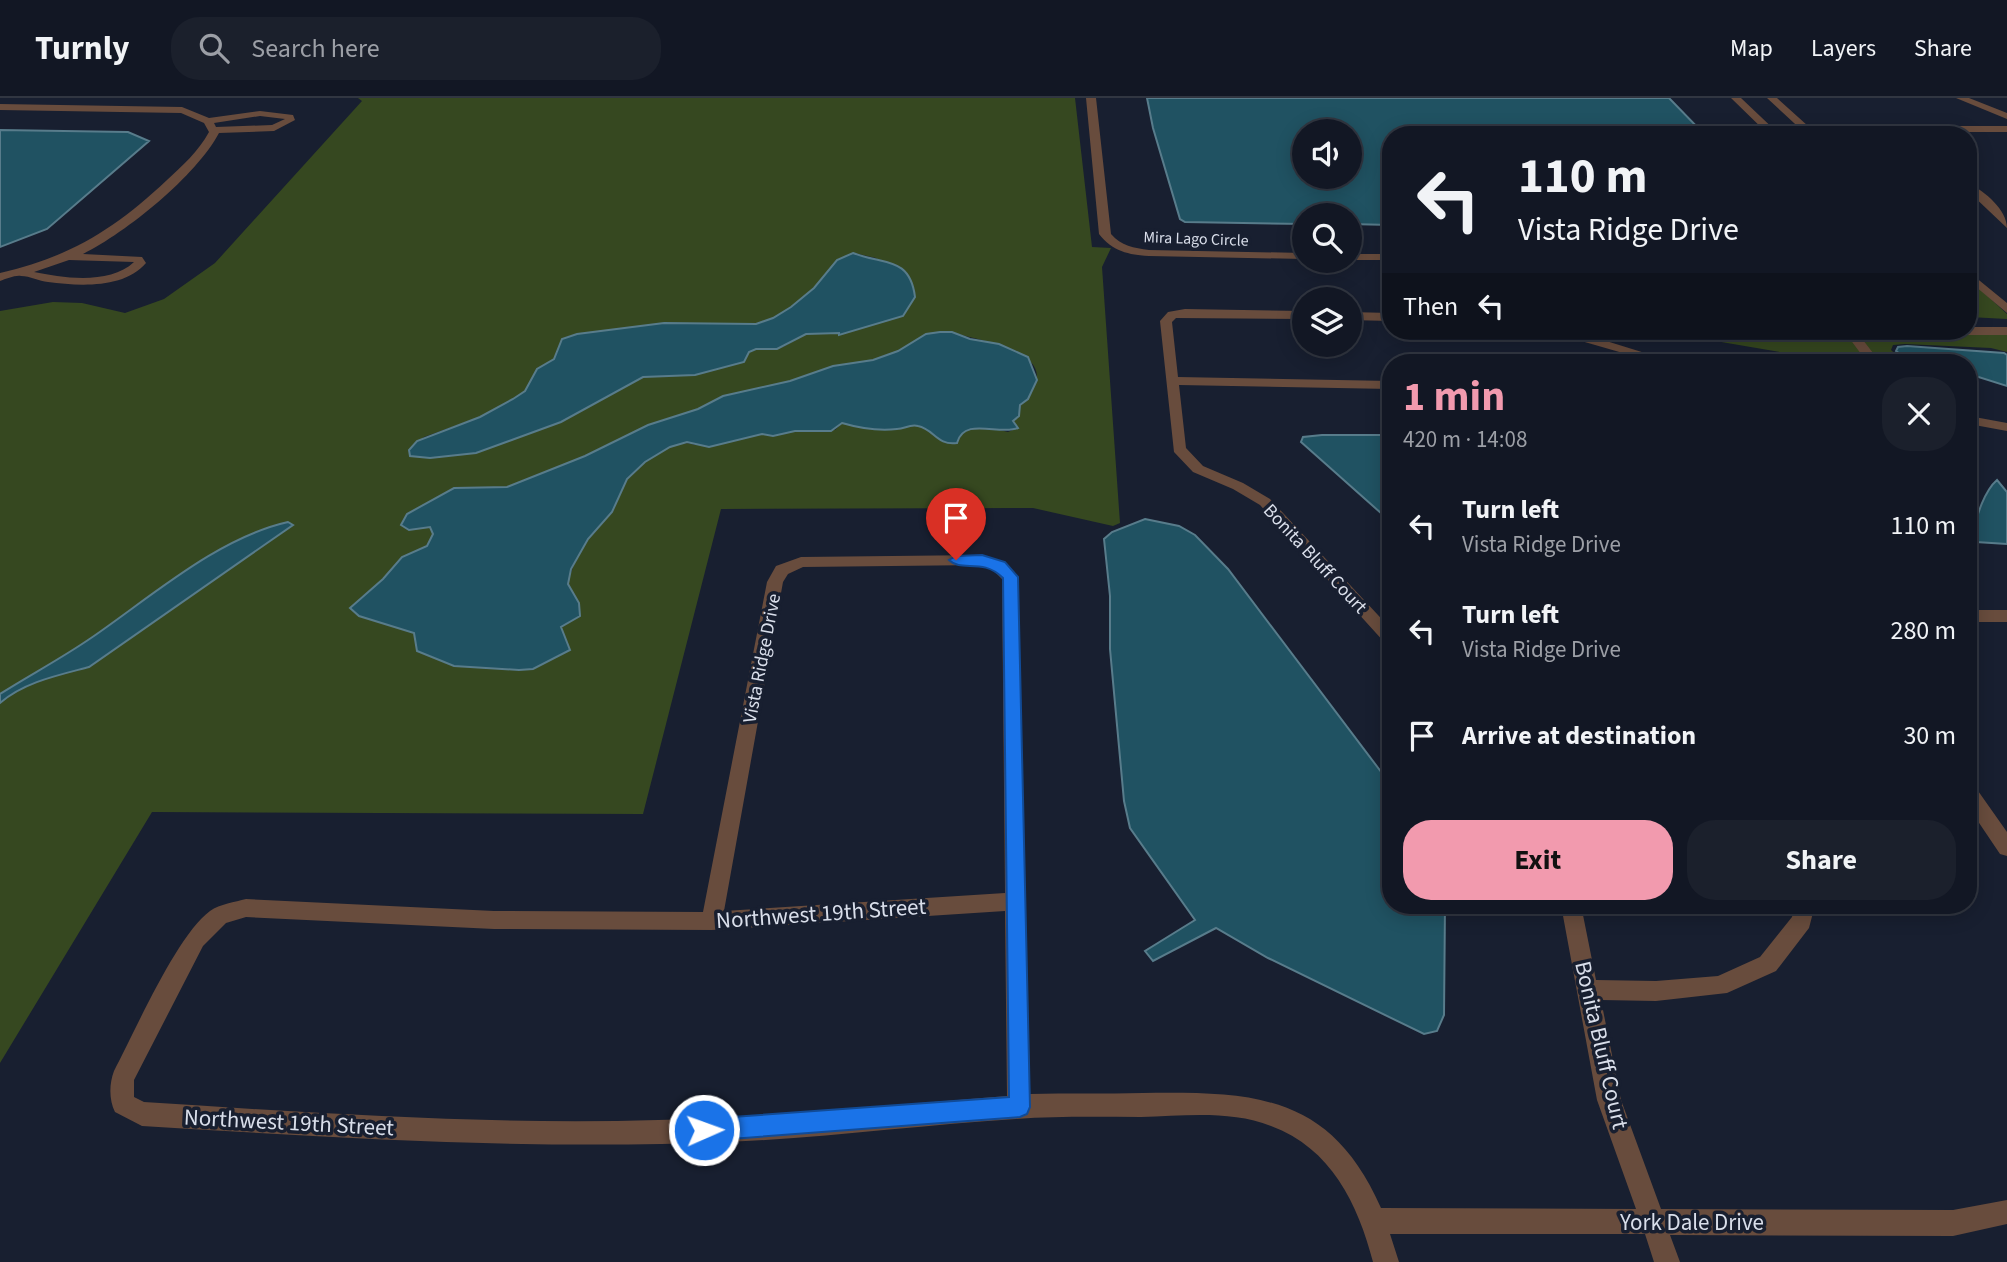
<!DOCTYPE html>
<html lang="en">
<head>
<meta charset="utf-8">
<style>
	:root { --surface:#121724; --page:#1b202c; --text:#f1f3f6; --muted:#9c9fa6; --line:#313641; --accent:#f29aae }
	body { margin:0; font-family:"Source Sans 3",sans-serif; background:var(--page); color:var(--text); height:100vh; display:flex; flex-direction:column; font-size:26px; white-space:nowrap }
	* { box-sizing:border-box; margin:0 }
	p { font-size:23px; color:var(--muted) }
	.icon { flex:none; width:38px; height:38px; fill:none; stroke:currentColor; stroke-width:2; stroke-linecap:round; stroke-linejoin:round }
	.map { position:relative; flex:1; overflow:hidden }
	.sheet { position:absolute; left:1382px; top:256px; width:595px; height:560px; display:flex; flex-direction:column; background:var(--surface); border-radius:28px; box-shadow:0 4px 18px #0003,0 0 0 2px var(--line) }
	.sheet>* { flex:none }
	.top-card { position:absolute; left:1382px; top:28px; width:595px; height:214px; border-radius:28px; box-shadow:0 4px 18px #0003,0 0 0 2px var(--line); background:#121724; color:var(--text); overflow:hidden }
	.buttons { position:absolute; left:1292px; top:21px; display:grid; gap:14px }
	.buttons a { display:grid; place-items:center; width:70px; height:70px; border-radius:50%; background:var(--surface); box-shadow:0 4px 18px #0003,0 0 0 2px var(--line); font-size:35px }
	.pin { position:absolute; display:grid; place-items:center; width:60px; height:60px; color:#fff; margin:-72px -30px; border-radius:50% 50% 50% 0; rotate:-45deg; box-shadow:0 0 7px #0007 }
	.pin .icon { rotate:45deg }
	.me { position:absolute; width:77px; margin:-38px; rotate:88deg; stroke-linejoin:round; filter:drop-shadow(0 0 5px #0008) }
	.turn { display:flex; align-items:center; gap:24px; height:147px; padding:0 21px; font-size:32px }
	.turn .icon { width:91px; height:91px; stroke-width:2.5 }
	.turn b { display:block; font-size:49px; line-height:60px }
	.then { display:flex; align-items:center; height:66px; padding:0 21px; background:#0003; gap:14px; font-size:26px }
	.round { display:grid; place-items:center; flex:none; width:74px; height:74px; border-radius:28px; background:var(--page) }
	.headline { display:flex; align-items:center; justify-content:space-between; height:119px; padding:0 21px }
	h1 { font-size:42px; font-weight:700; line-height:52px; color:var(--accent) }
	.button { display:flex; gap:14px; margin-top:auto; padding:14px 21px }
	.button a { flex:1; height:80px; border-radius:28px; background:var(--accent); color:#111; font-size:28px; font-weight:700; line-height:80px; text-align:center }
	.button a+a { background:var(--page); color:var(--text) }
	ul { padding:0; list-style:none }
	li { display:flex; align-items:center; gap:21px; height:105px; padding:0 21px }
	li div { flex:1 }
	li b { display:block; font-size:26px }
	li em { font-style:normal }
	header { display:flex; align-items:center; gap:42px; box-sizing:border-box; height:98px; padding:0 35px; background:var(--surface); border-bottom:2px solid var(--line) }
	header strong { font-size:33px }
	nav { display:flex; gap:38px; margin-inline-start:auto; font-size:24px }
	.search { width:490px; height:63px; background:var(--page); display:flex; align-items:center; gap:18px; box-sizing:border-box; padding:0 24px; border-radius:28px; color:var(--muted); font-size:26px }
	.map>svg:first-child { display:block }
	.green { fill:#364820; fill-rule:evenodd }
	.water { fill:#205262; stroke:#587c8b; stroke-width:2; fill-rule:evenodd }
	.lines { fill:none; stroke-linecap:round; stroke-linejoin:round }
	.minor { fill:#684c3d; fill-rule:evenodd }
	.route { fill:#1a73e8; stroke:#114b97; stroke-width:2 }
	.labels { text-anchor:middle; stroke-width:7; stroke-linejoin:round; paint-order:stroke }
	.far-street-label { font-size:16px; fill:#d9deea; stroke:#181f30 }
	.street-label { font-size:19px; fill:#d9deea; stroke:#181f30 }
	.near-street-label { font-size:23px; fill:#d9deea; stroke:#181f30 }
</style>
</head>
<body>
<header>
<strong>Turnly</strong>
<div class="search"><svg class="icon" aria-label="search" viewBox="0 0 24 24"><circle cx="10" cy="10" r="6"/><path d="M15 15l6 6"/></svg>Search here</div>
<nav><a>Map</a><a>Layers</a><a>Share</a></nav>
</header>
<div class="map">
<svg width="2007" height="1164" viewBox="0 0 2007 1164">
	<rect width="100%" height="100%" fill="#181f30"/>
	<!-- green -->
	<path class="green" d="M358 0H1075L1092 149 1111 150 1102 169 1120 425 1113 428 1033 410 721 411 643 716 152 714 0 965V605C24 584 59 577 89 569L293 427 288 424C217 440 151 500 91 540 62 560 30 578 0 596V213L53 204 82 205 125 215 164 201 215 165 362 3ZM854 155 876 160 909 206 903 218 840 237 839 235 806 236 783 249 756 251 749 254 744 264 695 277 643 279 561 324 476 355 430 360 409 352 424 339 480 319 513 301 525 293 537 271 554 261 562 241 569 238 664 225 756 226 773 220 791 209 814 190 837 162ZM952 234C972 242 1050 250 1035 287 1033 293 1026 299 1023 304 1019 310 1017 317 1013 323L1017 330 1008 334 988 329 965 332 956 345C939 347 932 330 917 327 909 326 904 331 896 331 878 332 859 330 842 325L835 332 794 333 773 338 762 336 695 347C672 338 639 365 626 383 620 391 618 403 613 413 609 419 602 423 598 428 584 444 572 466 568 486L579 505 561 529 519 572 454 568 417 553 414 535 359 518V501L383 481 402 459 427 448 433 436 430 428 420 431 478 389 492 391 507 389 585 358 649 327 698 311 724 298 790 283 834 268 873 262 898 253 926 236Z
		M1969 181 2007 216V221L1969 219Z
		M1671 233H1902L1906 236 2007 237V254L1991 250 1905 246 1893 247 1891 252 1902 262 1914 264H1838L1686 238Z"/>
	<!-- water -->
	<path class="water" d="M1147 0H1669L1705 37H1391V127L1349 126V117H1304V126L1185 124 1180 121 1153 30ZM1304 33H1349V79H1304Z
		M0 32 128 34 149 43 47 131 0 149Z
		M853 155C883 167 910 158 915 199L903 218 839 237V235L806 236 777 251H756L749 254 744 264 695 277 643 279 561 324 476 355 430 360 410 358 409 352 417 343 480 319 513 301 525 293 537 271 554 261 562 241 577 236 664 225 756 226 773 220 791 209 814 190 837 162Z
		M940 234H952L970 241 999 246 1028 259 1037 282 1028 301 1020 307 1019 318 1013 323 1018 330C1000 338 964 318 957 345 937 348 934 331 918 328 909 326 905 331 897 331 879 333 859 330 842 325L831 333H795L773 338 762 336 709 349 687 344 670 349 645 364 627 381 612 414 588 441 571 471 568 486 579 505 580 518 561 529 570 552 533 571 519 572 454 568 417 553 414 535 359 518 350 510 383 481 402 459 427 448 433 436 430 429 409 432 401 427 407 416 454 390 507 389 585 358 648 327 698 311 723 298 790 283 833 268 873 262 898 253 926 236Z
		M1907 248 2004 255 2007 257V288L1969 276V264C1947 264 1912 268 1896 253L1898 249Z
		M1322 337H1391V424L1301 344 1303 339Z
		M1997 382 2007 394V446L1976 444 1971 439C1976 422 1983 394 1997 382Z
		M1145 421 1179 428 1195 437 1228 471 1391 687V807H1445L1444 917 1437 933 1424 936 1268 860 1216 830 1153 863 1145 853 1195 822 1130 730 1124 703 1110 551V498L1104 441 1112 434Z
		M288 424 293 427 89 569C59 577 24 584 0 605V596C30 577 62 560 91 540 151 499 217 440 288 424Z"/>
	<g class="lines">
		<!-- minor -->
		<path class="minor" d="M1086 0H1096L1111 136C1121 148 1134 150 1149 152L1304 155V161L1149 158C1129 157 1112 153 1099 136Z
			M1731 0H1741L1780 37H1769Z
			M1767 0H1777L1818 37H1807Z
			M1956 0H1969L2007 15V21Z
			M0 6 182 9 209 20 260 13 293 17 295 22 274 33 219 35C196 78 127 134 83 156L142 159 146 165C124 191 79 188 48 184 39 183 30 178 21 178 15 177 6 181 0 183V175C70 159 115 131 167 82 183 67 198 54 209 34L204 25 181 15 0 12ZM260 18 285 21 272 27 216 29 214 25ZM69 162 134 164C110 187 63 180 34 174Z
			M1893 28H2007V34H1894L1895 37H1885V31Z
			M1969 86C1985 93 2007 112 2007 130L1969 94Z
			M1349 156H1391V162H1349Z
			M1969 174 2007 205V215L1969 183Z
			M1185 211 1304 213V221L1176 220 1172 224 1178 279 1391 283V291L1179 287 1186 350 1203 368 1243 385 1270 401 1391 531V547L1385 545 1260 407 1233 391 1193 374 1174 354 1160 223 1168 214Z
			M1349 214 1391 215V223L1349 222Z
			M1969 229H2007V237H1933L1927 233H1969Z
			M1555 233H1574L1674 264H1654L1557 236Z
			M1844 233H1856L1880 264H1867Z
			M1969 318 2007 325V333L1969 326Z
			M982 457 1005 464 1018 479 1030 996C1068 995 1105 996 1143 995 1254 994 1330 995 1381 1110L1636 1111 1597 1002 1561 807H1581L1596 882 1656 883 1718 878 1760 859 1792 819 1795 807H1815L1809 830 1776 873 1727 895 1656 903 1601 902 1621 1002 1661 1111 1953 1112 2007 1102V1126L1953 1138 1670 1137 1680 1164H1654L1645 1136H1390L1399 1164H1373C1358 1106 1331 1050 1271 1028 1230 1012 1184 1018 1141 1019 1099 1019 1057 1018 1016 1021 920 1027 824 1040 727 1044 532 1052 337 1040 142 1028L115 1014C109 1002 109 986 114 973 135 933 177 837 210 813 220 806 235 804 246 801L494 813 703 814 767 484 776 468 801 459ZM981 467 993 472 1002 481 1005 795 724 813 783 484 788 476 803 469ZM1005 813 1007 998C891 1007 775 1019 658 1022 487 1027 315 1015 144 1004L134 999V982L203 848 226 825 246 819 494 831 712 832Z
			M1969 512H2007V524H1969Z
			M1969 687 1976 690 2007 734V758L2000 756 1969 710Z"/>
	</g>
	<!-- route -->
	<path class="route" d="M982 457 1005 464 1018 479 1030 1009 1027 1016 1020 1019 704 1043 697 1040 693 1032 697 1025 704 1021 1009 999 1003 480C982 459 962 475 949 462L956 458Z"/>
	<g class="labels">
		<!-- far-street labels -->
		<g class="far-street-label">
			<text transform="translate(1196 140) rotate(2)" y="6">Mira Lago Circle</text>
		</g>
		<!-- street labels -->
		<g class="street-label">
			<text transform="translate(1316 460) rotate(47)" y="7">Bonita Bluff Court</text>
			<text transform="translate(761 560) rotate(-79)" y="7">Vista Ridge Drive</text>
		</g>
		<!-- near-street labels -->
		<g class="near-street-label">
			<text transform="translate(821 815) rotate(-4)" y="8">Northwest 19th Street</text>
			<text transform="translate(1602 947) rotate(77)" y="8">Bonita Bluff Court</text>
			<text transform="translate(289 1024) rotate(3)" y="8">Northwest 19th Street</text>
			<text x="1692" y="1132">York Dale Drive</text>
		</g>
	</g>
</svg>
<div class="buttons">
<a><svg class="icon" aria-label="sound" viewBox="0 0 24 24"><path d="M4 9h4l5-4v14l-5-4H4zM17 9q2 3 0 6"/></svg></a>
<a><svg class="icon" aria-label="search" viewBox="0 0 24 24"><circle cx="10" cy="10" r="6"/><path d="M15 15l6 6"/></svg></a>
<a><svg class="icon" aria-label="layers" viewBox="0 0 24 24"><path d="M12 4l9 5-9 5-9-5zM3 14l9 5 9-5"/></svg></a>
</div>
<div class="pin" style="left:956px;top:462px;background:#d93025"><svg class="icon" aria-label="arrive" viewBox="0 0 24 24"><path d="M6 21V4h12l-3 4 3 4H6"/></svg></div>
<svg class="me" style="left:704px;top:1032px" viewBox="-20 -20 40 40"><circle r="17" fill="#1a73e8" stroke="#fff" stroke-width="3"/><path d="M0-11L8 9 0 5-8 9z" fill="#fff"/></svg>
<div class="top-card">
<div class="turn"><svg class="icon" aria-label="left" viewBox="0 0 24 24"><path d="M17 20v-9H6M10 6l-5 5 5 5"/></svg><div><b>110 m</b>Vista Ridge Drive</div></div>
<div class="then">Then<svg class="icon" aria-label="left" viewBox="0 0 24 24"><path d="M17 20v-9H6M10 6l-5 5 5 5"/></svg></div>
</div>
<section class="sheet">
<div class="headline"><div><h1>1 min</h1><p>420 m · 14:08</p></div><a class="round"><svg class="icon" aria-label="close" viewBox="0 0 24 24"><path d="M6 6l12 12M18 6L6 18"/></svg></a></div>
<ul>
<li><svg class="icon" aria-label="left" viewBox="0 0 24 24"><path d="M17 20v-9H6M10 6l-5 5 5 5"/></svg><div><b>Turn left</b><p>Vista Ridge Drive</p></div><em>110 m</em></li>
<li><svg class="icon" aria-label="left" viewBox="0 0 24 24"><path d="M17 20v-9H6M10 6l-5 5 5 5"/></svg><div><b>Turn left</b><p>Vista Ridge Drive</p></div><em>280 m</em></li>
<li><svg class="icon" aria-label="arrive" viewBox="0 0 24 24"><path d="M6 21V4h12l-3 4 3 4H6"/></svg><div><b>Arrive at destination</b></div><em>30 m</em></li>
</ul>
<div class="button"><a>Exit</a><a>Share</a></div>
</section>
</div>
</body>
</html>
